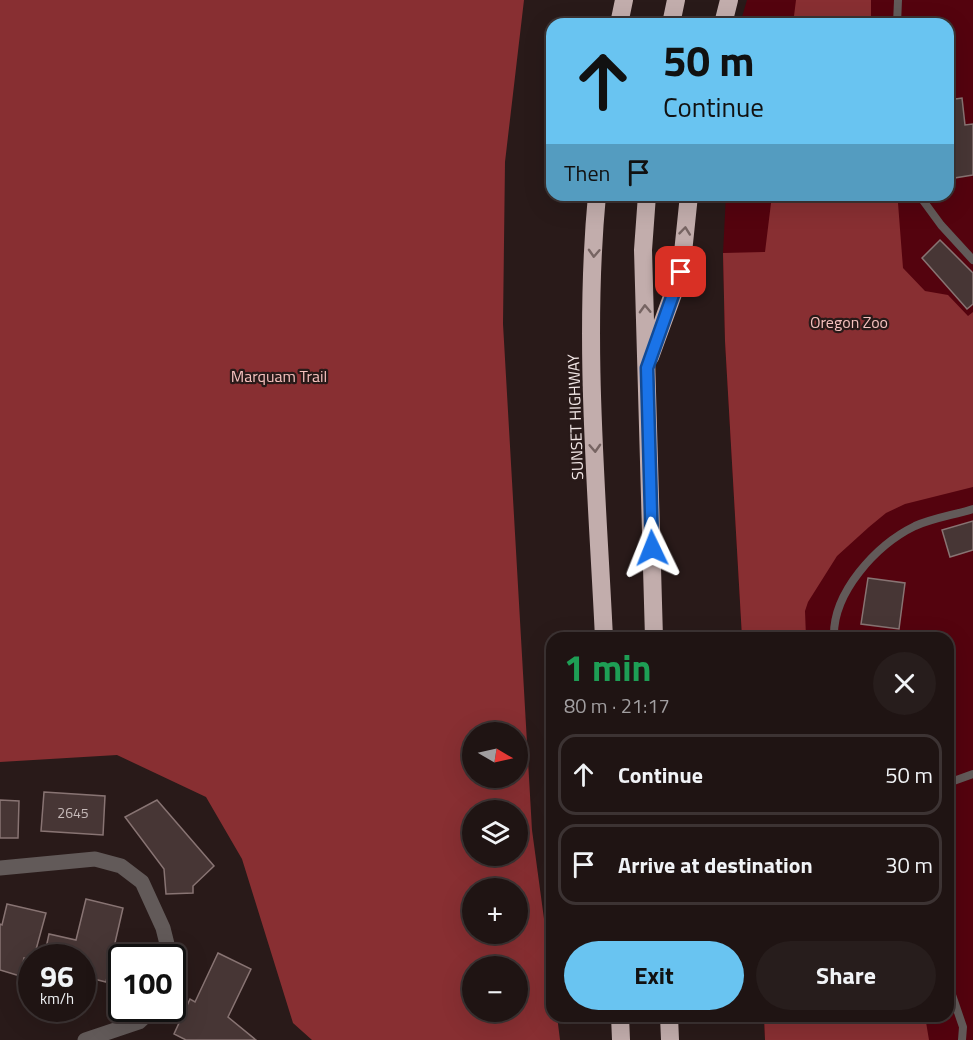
<!DOCTYPE html>
<html lang="en">
<head>
<meta charset="utf-8">
<style>
	:root { --surface:#1f1413; --page:#271d1c; --text:#f1f3f6; --muted:#a19ea0; --line:#3c3333; --accent:#69c4f1 }
	body { margin:0; font-family:"Titillium Web",sans-serif; background:var(--page); color:var(--text); height:100vh; display:flex; flex-direction:column; font-size:22px; white-space:nowrap }
	* { box-sizing:border-box; margin:0 }
	p { font-size:20px; color:var(--muted) }
	.icon { flex:none; width:33px; height:33px; fill:none; stroke:currentColor; stroke-width:2; stroke-linecap:round; stroke-linejoin:round }
	.map { position:relative; flex:1; overflow:hidden }
	.details { position:absolute; left:546px; top:632px; width:408px; height:390px; display:flex; flex-direction:column; background:var(--surface); border-radius:18px; box-shadow:0 6px 24px #0002,0 0 0 2px var(--line) }
	.details>* { flex:none }
	.top-card { position:absolute; left:546px; top:18px; width:408px; height:183px; border-radius:18px; box-shadow:0 6px 24px #0002,0 0 0 2px var(--line); background:#69c4f1; color:#111; overflow:hidden }
	.needle { width:39px; rotate:99deg }
	.buttons { position:absolute; left:462px; top:722px; display:grid; gap:12px }
	.buttons a { display:grid; place-items:center; width:66px; height:66px; border-radius:50%; background:var(--surface); box-shadow:0 6px 24px #0002,0 0 0 2px var(--line); font-size:30px }
	.speed { position:absolute; left:18px; top:944px; display:flex; gap:12px; font-size:30px; font-weight:700; text-align:center }
	.speed>* { display:grid; place-content:center; width:78px; height:78px; border-radius:50%; background:var(--surface); box-shadow:0 6px 24px #0002,0 0 0 2px var(--line); line-height:1 }
	.speed small { font-size:15px; font-weight:400 }
	.speed .limit { border:3px solid #111; border-radius:9px; background:#fff; color:#111 }
	.pin { position:absolute; display:grid; place-items:center; width:51px; height:51px; color:#fff; margin:-26px; border-radius:12px; box-shadow:0 3px 9px #0006 }
	.me { position:absolute; width:66px; margin:-33px; rotate:358deg; stroke-linejoin:round; filter:drop-shadow(0 0 4px #0008) }
	.turn { display:flex; align-items:center; gap:21px; height:126px; padding:0 18px; font-size:27px }
	.turn .icon { width:78px; height:78px; stroke-width:2.5 }
	.turn b { display:block; font-size:42px; line-height:51px }
	.then { display:flex; align-items:center; height:57px; padding:0 18px; background:#0003; gap:12px; font-size:22px }
	.round { display:grid; place-items:center; flex:none; width:63px; height:63px; border-radius:32px; background:var(--page) }
	.overview { display:flex; align-items:center; justify-content:space-between; height:102px; padding:0 18px }
	h1 { font-size:36px; font-weight:700; line-height:45px; color:#1e9e55 }
	.cta { display:flex; gap:12px; margin-top:auto; padding:12px 18px }
	.cta a { flex:1; height:69px; border-radius:36px; background:var(--accent); color:#111; font-size:24px; font-weight:700; line-height:69px; text-align:center }
	.cta a+a { background:var(--page); color:var(--text) }
	ul { padding:0; list-style:none }
	li { display:flex; align-items:center; gap:18px; height:81px; margin:0 12px 9px; padding:0 6px; border:3px solid var(--line); border-radius:18px }
	li div { flex:1 }
	li b { display:block; font-size:22px }
	li em { font-style:normal }
	.map>svg:first-child { display:block }
	.green { fill:#54030e }
	.forest { fill:#882f32; fill-rule:evenodd }
	.building { fill:#473635; stroke:#887473; stroke-width:1.5 }
	.lines { fill:none; stroke-linecap:round; stroke-linejoin:round }
	.lane { stroke:#625a59; stroke-width:8 }
	.street { stroke:#625a59; stroke-width:15 }
	.highway { stroke:#c2adac; stroke-width:18 }
	.oneway { stroke:#766462 }
	.route-casing { stroke:#114b97; stroke-width:15 }
	.route { stroke:#1a73e8; stroke-width:10 }
	.labels { text-anchor:middle; stroke-width:4.5; stroke-linejoin:round; paint-order:stroke }
	.number-label { font-size:14px; fill:#c7bbba }
	.park-label { font-size:16px; fill:#f6c2bf; stroke:#291a19 }
	.street-label { font-size:16px; fill:#f2e7e6; stroke:#291a19 }
</style>
</head>
<body>
<div class="map">
<svg width="973" height="1040" viewBox="0 0 973 1040">
	<rect width="100%" height="100%" fill="#291a19"/>
	<!-- green -->
	<path class="green" d="M747 0H973V1040H765L764 1016H948V638L742 637 725 341 723 253 726 195H948V24H740Z"/>
	<!-- forest -->
	<path class="forest" d="M0 0H524L505 162 503 324 532 830 552 978V1016H557L560 1040H312L293 1023 242 859 206 797 117 755 0 762ZM472 732H518V777H472ZM472 810H518V855H472ZM472 888H518V933H472ZM472 966H518V1011H472Z
		M796 0H871V24H793Z
		M772 195H891L898 203 903 268 925 291 948 295 968 316 973 312V487L905 504 886 513 869 527 837 556 808 602 805 611 806 637H742L725 341 723 253 765 252Z
		M764 1016H925L929 1040H765Z"/>
	<!-- building -->
	<path class="building" d="M962 98 965 125 973 124V175L948 179V100Z
		M940 240 973 273V304L967 309 922 258Z
		M973 521V550L950 557 942 530Z
		M868 578 905 583 899 629 861 624Z
		M44 792 105 796 103 835 41 831Z
		M0 800 19 801 18 838H0Z
		M157 800 214 866 193 886V893L166 894 164 869 125 817Z
		M86 899 123 908 106 982 82 976V957H44L49 934 76 940Z
		M7 904 46 913 34 957H32V960L24 958 20 976 0 970V924L2 925Z
		M218 953 251 969 228 1017 256 1040H186L174 1034 190 999 195 1002Z"/>
	<g class="lines">
		<!-- lane -->
		<path class="lane" d="M897 24 898 0
			M919 195 941 225 973 260
			M834 638C832 593 876 545 915 526 933 518 954 515 973 509
			M948 783 973 774
			M948 983 963 1027 962 1040"/>
		<!-- street -->
		<path class="street" d="M0 868 95 859 121 866 142 882 163 928 168 948 167 957
			M85 1040 139 1022 154 1008"/>
		<!-- highway -->
		<path class="highway" d="M619 24 624 0
			M671 24 676 0
			M723 24 729 0
			M597 195C583 342 597 491 604 638
			M647 195 643 250 654 638
			M650 357 681 272 689 195
			M620 1016 621 1040
			M669 1016 670 1040"/>
	</g>
	<!-- one-way arrows -->
	<defs><path id="oneway-chevron" d="M-2-3.5L2.5 0L-2 3.5" fill="none" stroke-width="1.6" stroke-linecap="round" stroke-linejoin="round" transform="scale(1.5)"/></defs>
	<g class="oneway">
		<use href="#oneway-chevron" transform="translate(685 231) rotate(-84)"/>
		<use href="#oneway-chevron" transform="translate(594 253) rotate(93)"/>
		<use href="#oneway-chevron" transform="translate(645 309) rotate(-92)"/>
		<use href="#oneway-chevron" transform="translate(595 448) rotate(87)"/>
	</g>
	<g class="lines">
		<!-- route casing -->
		<g class="route-casing">
			<path id="route" d="M652 548 647 368 681 272"/>
		</g>
		<!-- route -->
		<use href="#route" class="route"/>
	</g>
	<g class="labels">
		<!-- number labels -->
		<g class="number-label">
			<text x="73" y="818">2645</text>
		</g>
		<!-- park labels -->
		<g class="park-label">
			<text x="849" y="328">Oregon Zoo</text>
			<text x="279" y="382">Marquam Trail</text>
		</g>
		<!-- street labels -->
		<g class="street-label">
			<text transform="translate(575 417) rotate(-92)" y="6">SUNSET HIGHWAY</text>
		</g>
	</g>
</svg>
<div class="buttons">
<a><svg class="needle" viewBox="-14 -14 28 28"><path d="M0-13l5 13h-10z" fill="#e53935"/><path d="M0 13l5-13h-10z" fill="#a19ea0"/></svg></a>
<a><svg class="icon" aria-label="layers" viewBox="0 0 24 24"><path d="M12 4l9 5-9 5-9-5zM3 14l9 5 9-5"/></svg></a>
<a>+</a>
<a>−</a>
</div>
<div class="speed"><div>96<small>km/h</small></div><div class="limit">100</div></div>
<div class="pin" style="left:681px;top:272px;background:#d93025"><svg class="icon" aria-label="arrive" viewBox="0 0 24 24"><path d="M6 21V4h12l-3 4 3 4H6"/></svg></div>
<svg class="me" style="left:652px;top:548px" viewBox="-20 -20 40 40"><path d="M0-17L14 15 0 8-14 15z" fill="#1a73e8" stroke="#fff" stroke-width="4"/></svg>
<div class="top-card">
<div class="turn"><svg class="icon" aria-label="ahead" viewBox="0 0 24 24"><path d="M12 20V5M6 11l6-6 6 6"/></svg><div><b>50 m</b>Continue</div></div>
<div class="then">Then<svg class="icon" aria-label="arrive" viewBox="0 0 24 24"><path d="M6 21V4h12l-3 4 3 4H6"/></svg></div>
</div>
<section class="details">
<div class="overview"><div><h1>1 min</h1><p>80 m · 21:17</p></div><a class="round"><svg class="icon" aria-label="close" viewBox="0 0 24 24"><path d="M6 6l12 12M18 6L6 18"/></svg></a></div>
<ul>
<li><svg class="icon" aria-label="ahead" viewBox="0 0 24 24"><path d="M12 20V5M6 11l6-6 6 6"/></svg><div><b>Continue</b></div><em>50 m</em></li>
<li><svg class="icon" aria-label="arrive" viewBox="0 0 24 24"><path d="M6 21V4h12l-3 4 3 4H6"/></svg><div><b>Arrive at destination</b></div><em>30 m</em></li>
</ul>
<div class="cta"><a>Exit</a><a>Share</a></div>
</section>
</div>
</body>
</html>
